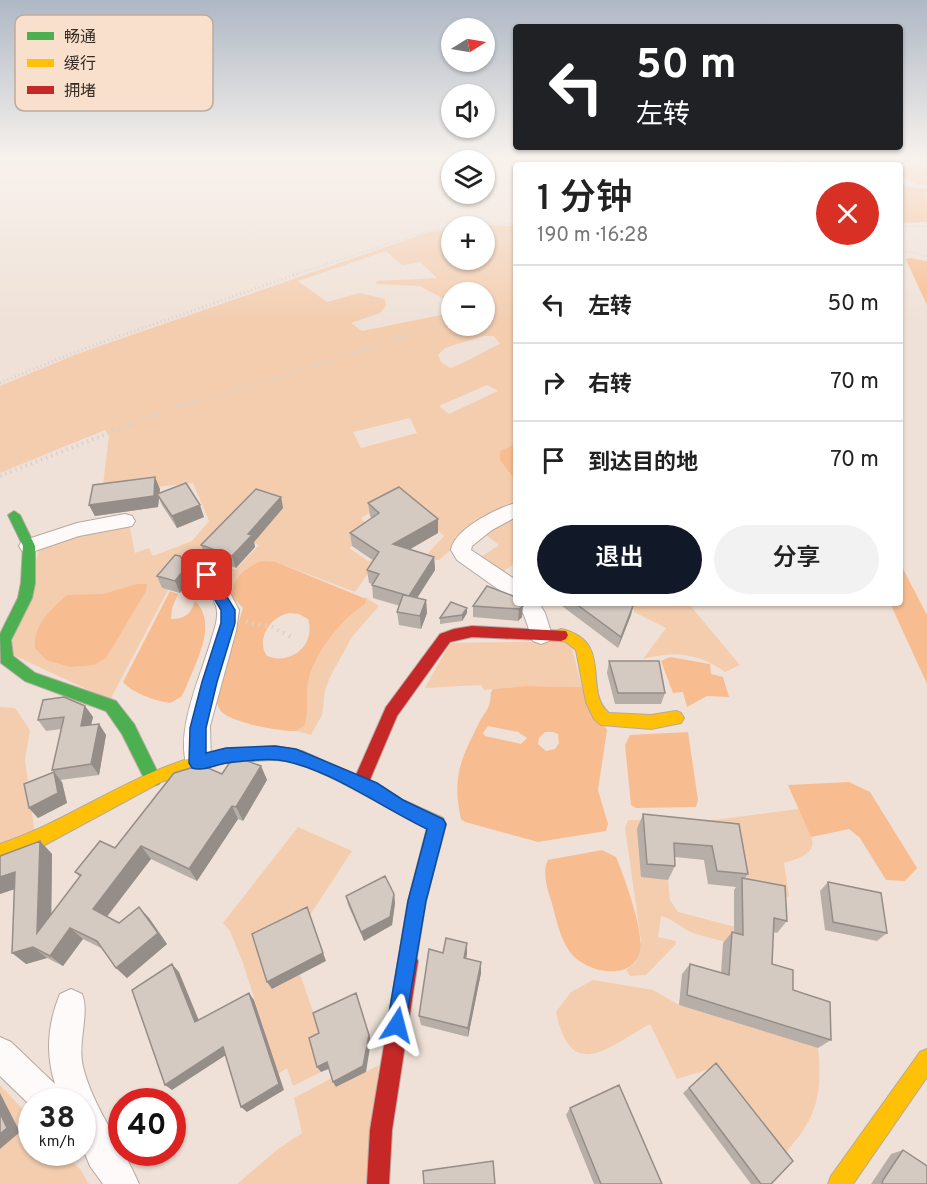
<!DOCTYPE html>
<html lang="zh">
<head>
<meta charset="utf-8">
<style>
	:root { --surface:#fff; --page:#f2f2f2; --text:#222; --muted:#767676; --line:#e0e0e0; --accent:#111827 }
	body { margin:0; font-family:Overpass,"Noto Sans SC",sans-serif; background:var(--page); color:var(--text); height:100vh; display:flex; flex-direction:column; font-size:22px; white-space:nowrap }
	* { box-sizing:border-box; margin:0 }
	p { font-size:20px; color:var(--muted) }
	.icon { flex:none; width:33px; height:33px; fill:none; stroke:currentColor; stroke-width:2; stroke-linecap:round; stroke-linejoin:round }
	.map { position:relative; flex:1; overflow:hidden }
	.drawer { position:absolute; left:513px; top:162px; width:390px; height:444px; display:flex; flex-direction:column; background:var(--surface); border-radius:6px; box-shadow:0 2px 4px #0004 }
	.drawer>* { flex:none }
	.top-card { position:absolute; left:513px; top:24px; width:390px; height:126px; border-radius:6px; box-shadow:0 2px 4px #0004; background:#202124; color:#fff; overflow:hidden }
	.needle { width:39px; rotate:79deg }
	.buttons { position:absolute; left:441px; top:18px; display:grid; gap:12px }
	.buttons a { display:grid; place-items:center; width:54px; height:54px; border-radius:50%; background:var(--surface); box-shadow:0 2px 4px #0004; font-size:30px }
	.speed { position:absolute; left:18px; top:1088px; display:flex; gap:12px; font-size:30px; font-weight:700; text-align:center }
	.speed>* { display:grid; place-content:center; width:78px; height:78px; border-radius:50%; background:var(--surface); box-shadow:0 2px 4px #0004; line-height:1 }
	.speed small { font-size:15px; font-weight:400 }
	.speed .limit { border:9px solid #d22; background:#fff; color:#111 }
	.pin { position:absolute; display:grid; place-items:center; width:51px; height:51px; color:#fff; margin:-26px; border-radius:12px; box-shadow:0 3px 9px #0006 }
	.me { position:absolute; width:66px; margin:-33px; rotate:9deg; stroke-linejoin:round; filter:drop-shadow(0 0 4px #0008) }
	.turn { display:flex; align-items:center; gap:21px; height:126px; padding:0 24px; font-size:27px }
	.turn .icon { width:78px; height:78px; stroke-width:2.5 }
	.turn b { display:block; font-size:42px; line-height:51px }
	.round { display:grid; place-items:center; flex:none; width:63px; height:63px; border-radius:32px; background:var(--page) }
	.headline { display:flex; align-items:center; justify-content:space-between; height:102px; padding:0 24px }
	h1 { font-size:36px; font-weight:600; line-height:45px }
	.action { display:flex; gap:12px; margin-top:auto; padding:12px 24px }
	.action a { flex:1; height:69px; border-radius:36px; background:var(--accent); color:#fff; font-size:24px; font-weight:600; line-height:69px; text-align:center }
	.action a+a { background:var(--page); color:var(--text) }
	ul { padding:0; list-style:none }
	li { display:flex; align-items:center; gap:18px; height:78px; padding:0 24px; border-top:2px solid var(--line) }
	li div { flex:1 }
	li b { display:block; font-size:22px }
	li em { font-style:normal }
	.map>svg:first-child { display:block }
	.green { fill:#f4cdaf; fill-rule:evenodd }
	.water { fill:#f7bd91; fill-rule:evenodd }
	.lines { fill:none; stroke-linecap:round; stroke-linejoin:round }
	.river { fill:#f7bd91; fill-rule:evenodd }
	.street-casing { stroke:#b4a9a2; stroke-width:2 }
	.fast-casing { stroke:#b4a9a2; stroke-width:2 }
	.slow-casing { stroke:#b4a9a2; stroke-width:2 }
	.jam-casing { stroke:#b4a9a2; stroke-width:2 }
	.path-far3 { stroke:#d6d2ce; stroke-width:2; stroke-dasharray:1 2; stroke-linecap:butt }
	.path-far2 { stroke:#d6d2ce; stroke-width:3; stroke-dasharray:1 3; stroke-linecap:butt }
	.path-far1 { stroke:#d6d2ce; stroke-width:4; stroke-dasharray:1.5 4; stroke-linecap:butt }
	.path { stroke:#d6d2ce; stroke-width:4.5; stroke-dasharray:1.5 5; stroke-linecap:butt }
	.street { fill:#fdfaf9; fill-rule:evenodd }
	.fast { fill:#4caf50; fill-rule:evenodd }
	.slow { fill:#ffc107; fill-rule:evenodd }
	.jam { fill:#c62828; fill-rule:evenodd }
	.wall { fill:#b7aea7 }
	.shaded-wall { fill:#958d88 }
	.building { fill:#d5cac2; stroke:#958d88; stroke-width:1.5 }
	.route { fill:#1a73e8; stroke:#114b97; stroke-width:1.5 }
	.key { fill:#f9e0cd; stroke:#bfaa9b; stroke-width:1.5 }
	.key-label { font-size:16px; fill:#372d26 }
</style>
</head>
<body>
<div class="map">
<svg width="927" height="1184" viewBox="0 0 927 1184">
	<rect width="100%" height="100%" fill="#efe1d7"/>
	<!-- green -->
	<path class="green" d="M482 226H516V503L455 537 460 542 439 560H434L428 553 444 536 400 497 361 518 372 530 349 548 368 561 380 557 355 592 276 562 232 587 231 592 225 594 213 578 223 566 235 570 259 545 226 533 191 565 179 562 161 588 168 590 110 700 9 653 39 550 54 541 129 524 135 553 149 548 153 556 192 541 209 521 193 483 102 493 109 435 105 430 0 473V386L77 354 429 232 451 230 452 260H484V226ZM386 251 402 265 420 262 437 278 377 281 376 284 420 286 451 303 452 292H484V326H452L451 313 362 331 351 323 380 313 386 306 385 299 360 293 327 302 298 281ZM483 336H494L500 344C482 352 468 362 450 368L441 362 438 355 445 348ZM487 385 498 391 449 414 439 406ZM410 418 417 433 361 448 353 432Z
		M516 514V562L500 574 478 559 499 545 486 535Z
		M365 597 379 606 352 637 330 677 325 690 322 715 311 735 296 731 305 724C309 710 306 697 308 683 314 653 340 621 365 604Z
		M633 603H688L740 665 725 672C698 653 675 651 643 659L666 628 634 612Z
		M570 641 582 687 526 686 484 690 481 685 425 688 450 643Z
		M0 707 15 708 30 730 25 760 35 835 0 844Z
		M799 809C813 841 826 851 784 863L789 897 739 887 730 838 637 829 668 880 670 900 678 912 759 933 761 952 693 933C681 928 674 919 661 916L658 937 676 941 675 945 646 975 630 976 626 970 635 963 641 941 625 828 628 820H714Z
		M298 827 352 851 310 915 272 989 300 974 323 1040 313 1044 321 1072 293 1086 287 1068 278 1074 243 963 230 931 223 923Z
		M593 980 653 990 679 1005 818 1048C823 1100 815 1121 780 1159L710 1069 677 1079 650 1024C608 1047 571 1084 556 1012L571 992Z
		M379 1065 366 1184H237L278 1149 302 1133 294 1098 334 1077 337 1087Z
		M0 1085 31 1118 32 1152H64L80 1169 89 1184H0Z"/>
	<!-- water -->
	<path class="water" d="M794 157H927V184L919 185 900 177V165H818Z
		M900 184 916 188H927V192H924L927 197V222L900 223Z
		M909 258 927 261V305L907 262 906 259Z
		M516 444V481L500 460V451Z
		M262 561 276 562 366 599 365 604C340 621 314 653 308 683 306 697 309 711 305 725L296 731C279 731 237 724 223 713 218 709 217 703 216 696L243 608 232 597C230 580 247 566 262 561ZM290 613 299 614 308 619C316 644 292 666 267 656 255 640 271 615 290 613Z
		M900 563 927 615V684L890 603H900Z
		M137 584H147L146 591 106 658 94 665 70 667 46 660 35 648C33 625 51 609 67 595L103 594Z
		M170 591 178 594 172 608 171 619C185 619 191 614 195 601 219 624 195 663 185 690L181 697 170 703C156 701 132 693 123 682Z
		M670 657 710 664 711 674 723 677 729 697 707 696 687 707 683 692 673 693 661 661Z
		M526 686 582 687 607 730 598 790 608 824 606 831 538 842 465 822 461 819C452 778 460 761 478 725 486 709 490 711 491 692L493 689ZM488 726 518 732 527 738 521 744 485 736 483 733ZM545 732H553L558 734 559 743 555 749 546 751 538 744 539 738Z
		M688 732 698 800 696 807 636 808 631 805 625 745 630 735Z
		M849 782 870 792 917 868 905 881 886 880 860 838 849 829 811 837 788 785Z
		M602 850 616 857C624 876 644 931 640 950 634 983 585 973 570 952 559 937 556 917 551 900 547 889 542 870 548 860Z"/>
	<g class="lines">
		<!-- river -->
		<path class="river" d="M774 157H794L801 165H781Z"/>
		<!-- street casing -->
		<g class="street-casing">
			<path id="street" d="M516 503V517L492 530 472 546 471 550 516 580V599L509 597 457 560 451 550C454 529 497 508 516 503Z
				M125 514 132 516 135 521 132 526 79 536 29 553 22 551 19 546 22 541 77 523Z
				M196 559 203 561 223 580 239 610 236 631 210 726 211 763 207 771 198 774 189 771C172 735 202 674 212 637 215 628 219 616 216 606 211 589 194 581 186 566L189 561Z
				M516 603H539L545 613 552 635 549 641 541 644 533 641 524 615Z
				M71 989 82 994C90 1014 77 1042 83 1067 94 1110 123 1145 139 1184H103L90 1166 85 1154 82 1101H32V1107L0 1076V1037L11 1042 55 1084C45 1053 48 1023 60 994Z"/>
		</g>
		<!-- fast casing -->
		<g class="fast-casing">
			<path id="fast" d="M14 511 20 515 35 546V583L32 598 11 640 13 656 35 673 116 701 134 724 161 779 159 784 153 786 147 784 122 734 106 711 25 681 1 663 0 634 18 598 21 583 23 546 8 515Z
				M275 746 302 751 377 784 403 800 443 818 446 824 426 901 415 968 408 971 401 968 398 961 408 901 427 828C383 808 342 778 295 763 275 757 252 762 231 763L225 761 223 756 225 751 231 749Z"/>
		</g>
		<!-- slow casing -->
		<g class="slow-casing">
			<path id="slow" d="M561 629C615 641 582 691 609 713L651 715 676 711 681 713 684 718 681 723 651 729 601 725 594 719 586 702 576 650 566 642 556 639 554 635 556 631Z
				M231 749 237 751 239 756 237 761 206 767 161 782 41 847 0 862V844C80 817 145 761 231 749Z
				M927 1049V1077L853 1184H828L831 1176 920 1052Z"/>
		</g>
		<!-- jam casing -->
		<g class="jam-casing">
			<path id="jam" d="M472 626 566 631 568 635 566 639 561 641 472 637 450 642 397 716 366 789 360 792 354 789 352 784 386 707 440 634 454 629Z
				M408 951 415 954 418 961 392 1130 389 1184H367L370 1130 398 961 401 954Z"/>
		</g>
		<!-- path-far3 -->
		<path class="path-far3" d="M748 157 759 165
			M460 226 516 224
			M900 226H927
			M900 250 927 256
			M293 275 428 231 452 227"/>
		<!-- path-far2 -->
		<path class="path-far2" d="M484 312 516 303
			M0 383 75 352 297 274
			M128 426 178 406 218 396 452 322"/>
		<!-- path-far1 -->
		<path class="path-far1" d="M0 476 132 424"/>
		<!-- path -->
		<path class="path" d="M246 622 272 627 293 638"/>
		<!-- street -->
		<use href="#street" class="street"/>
		<!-- fast -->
		<use href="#fast" class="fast"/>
		<!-- slow -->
		<use href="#slow" class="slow"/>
		<!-- jam -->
		<use href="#jam" class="jam"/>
	</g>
	<!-- wall -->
	<path class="wall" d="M160 489V493L204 517 177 528 162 505 159 498 158 507 95 516 89 505Z
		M281 497 283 508 254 542 255 547 236 568 205 557 201 545Z
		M368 503 438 533 409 549 434 557 435 570 417 598 426 600 427 613 421 629 399 625 397 612 400 606 373 598 372 584 369 583 367 570 374 561 352 546 350 533 372 518 370 516Z
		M157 576 191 577 180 593 162 588Z
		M516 597 522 617 518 621 473 617V606Z
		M558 603H633L631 615 618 648Z
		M467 608V613L462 621 440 624V618Z
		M609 661 665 693 661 704H615L607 673Z
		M85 706 93 717 91 725 99 724 106 735 99 775 60 780 62 782 67 803 38 818 29 808 53 772 52 770 62 729 46 731 38 720Z
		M261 766 267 780 243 821 238 819 197 881 151 859 107 917 119 923 149 918 167 944 127 978 116 968 103 949 83 939 63 966 47 958 26 964 15 889 0 894V856L40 841 52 854 51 915 80 877 75 872 115 848 222 774Z
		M643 814 739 824 748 874 745 878 787 921 777 933 773 932 772 964 831 1040 818 1048 679 1005 682 974 690 964 721 973 723 943 732 932 734 933V890L736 887 708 884 704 860 675 857V866L668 880 641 877 637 829Z
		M828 882 887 933 877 941 825 930 820 891Z
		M394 894 395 903 392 925 364 941 348 905 346 896Z
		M467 943 466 958 481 973 468 1037 421 1025 419 1016 443 953Z
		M716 1063 771 1184H751L683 1093Z
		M570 1108 662 1184H594L566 1115Z
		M903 1150 927 1184H871L891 1154Z"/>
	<!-- shaded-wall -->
	<path class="shaded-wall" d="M155 477 160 489 159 497 157 494 159 498 158 507 95 516 89 505Z
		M281 497 283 508 254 542 255 547 236 568 232 556 248 534Z
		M200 505 204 517 177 528 172 516Z
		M438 519V533L395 558 393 544Z
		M434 557 435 570 410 609 409 596Z
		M187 566 191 577 180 593 175 581Z
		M426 600 427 613 421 629 420 616Z
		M634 603 631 615 618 648 621 637Z
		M523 606 522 617 518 621 519 609Z
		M467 608V613L462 621V615Z
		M85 706 93 717 88 737 81 726Z
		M99 724 106 735 99 775 91 764Z
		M261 766 267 780 243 821 236 807Z
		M54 772 62 782 67 803 38 818 29 808Z
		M232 806 238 819 197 881 189 869Z
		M40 841 52 854 51 944 37 933Z
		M141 846 151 859 104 920 93 909Z
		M15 872 29 884 0 894V877Z
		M394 894 395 903 392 925 364 941 361 932Z
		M139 907 149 918 167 944 127 978 116 968Z
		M307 907 326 961 272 989 267 982Z
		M70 928 83 939 63 966 50 956Z
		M467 943V954L464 969V958Z
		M33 947 47 958 26 964 12 953Z
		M481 962V973L468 1037V1028Z
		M172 964 179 972 202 1028 195 1022Z
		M249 993 254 1000 284 1090 247 1112 241 1107Z
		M358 1000 371 1041 366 1072 336 1087 333 1082Z
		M223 1047 229 1053 172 1090 165 1085Z
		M327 1062 331 1068 321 1072 317 1067Z
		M0 1093 20 1132 0 1149Z"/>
	<!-- building -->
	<path class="building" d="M155 477 154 496 89 505 93 485Z
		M186 483 200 505 172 516 157 494Z
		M399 487 438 519 393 544 434 557 409 596 426 600 420 616 397 612 403 595 409 596 372 585 379 574 367 570 379 552 350 533 379 513 368 503Z
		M256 489 281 497 248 534 252 535 232 556 201 545Z
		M175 555 180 556 187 566 175 581 157 576Z
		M487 586 516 597V603H522L523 606 519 609 473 606Z
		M451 602 467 608 462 615 440 618Z
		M575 603H634L621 637Z
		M609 661H659L665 693H618Z
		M64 697 85 706 81 726 99 724 91 764 52 770 64 717 38 720 43 700Z
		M239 758 261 766 236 807 232 806 189 869 141 846 93 909 119 923 139 907 158 933 116 968 97 941 70 928 50 956 33 947 12 953 15 872 0 877V856L40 841 37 933 81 875 75 872 100 841 115 848 174 773 201 765 222 774 232 759Z
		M54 772 58 793 29 808 24 784Z
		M643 814 739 824 748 874 717 871 712 846 674 843 675 866 647 864Z
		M385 876 394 894 390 917 361 932 346 896Z
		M742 878 785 886 787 921 774 918 772 964 793 970V990L830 1002 831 1040 687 995 690 964 729 975 732 932 743 935Z
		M828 882 881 893 887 933 833 922Z
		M307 907 323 953 267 982 252 934Z
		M446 938 467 943 464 958 481 962 468 1028 419 1016 429 949 443 953Z
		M172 964 195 1022 249 993 279 1084 241 1107 223 1047 165 1085 132 990Z
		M356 993 369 1035 363 1066 333 1082 327 1062 317 1067 309 1038 319 1033 313 1013Z
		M716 1063 793 1161 771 1184H761L689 1088Z
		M619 1085 662 1184H601L570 1108Z
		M0 1113 7 1128 0 1134Z
		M903 1150 927 1166V1184H882L883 1180Z
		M493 1161 495 1184H424L423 1171Z"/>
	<!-- sky -->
	<linearGradient id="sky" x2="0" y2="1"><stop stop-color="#aeb8c5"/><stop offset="0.49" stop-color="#f8f2ed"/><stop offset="1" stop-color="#f8f2ed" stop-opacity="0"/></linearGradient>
	<rect width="927" height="323" fill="url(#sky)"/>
	<!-- route -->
	<path class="route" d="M207 570 212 572 235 610V623L217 682 206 728V753L226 748 275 746 296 749 377 783 403 800 443 819 446 824 426 901 404 1032 397 1035 390 1032 387 1025 408 901 427 829C383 808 325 766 278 760 262 758 243 761 227 763 216 764 203 772 192 768L189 763 190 728 202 682 221 623V610L200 575Z"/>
	<!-- legend -->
	<rect x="15" y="15" width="198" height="96" rx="9" class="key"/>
	<rect x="27" y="32" width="27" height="8" fill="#4caf50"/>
	<rect x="27" y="59" width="27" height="8" fill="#ffc107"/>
	<rect x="27" y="86" width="27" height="8" fill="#c62828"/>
	<g class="key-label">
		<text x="64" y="42">畅通</text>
		<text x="64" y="69">缓行</text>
		<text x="64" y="96">拥堵</text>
	</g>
</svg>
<div class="buttons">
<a><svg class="needle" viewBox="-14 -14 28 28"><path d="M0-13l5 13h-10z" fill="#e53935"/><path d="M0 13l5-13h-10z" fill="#767676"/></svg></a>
<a><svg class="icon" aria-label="sound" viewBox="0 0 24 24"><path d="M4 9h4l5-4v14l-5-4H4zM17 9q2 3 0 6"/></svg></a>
<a><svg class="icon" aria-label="layers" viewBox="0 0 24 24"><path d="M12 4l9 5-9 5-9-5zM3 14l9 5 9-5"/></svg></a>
<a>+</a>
<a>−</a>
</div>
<div class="speed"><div>38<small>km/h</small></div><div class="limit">40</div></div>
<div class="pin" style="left:207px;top:575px;background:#d93025"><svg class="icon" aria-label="arrive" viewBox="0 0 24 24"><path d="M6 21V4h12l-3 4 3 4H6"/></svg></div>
<svg class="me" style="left:397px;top:1025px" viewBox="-20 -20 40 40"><path d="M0-17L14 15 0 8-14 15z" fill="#1a73e8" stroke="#fff" stroke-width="4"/></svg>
<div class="top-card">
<div class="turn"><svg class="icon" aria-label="left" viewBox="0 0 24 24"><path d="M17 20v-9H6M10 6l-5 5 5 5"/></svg><div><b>50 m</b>左转</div></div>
</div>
<section class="drawer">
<div class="headline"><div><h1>1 分钟</h1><p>190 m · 16:28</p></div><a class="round" style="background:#d93025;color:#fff"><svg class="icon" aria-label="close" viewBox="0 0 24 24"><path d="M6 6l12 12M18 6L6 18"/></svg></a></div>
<ul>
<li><svg class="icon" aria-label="left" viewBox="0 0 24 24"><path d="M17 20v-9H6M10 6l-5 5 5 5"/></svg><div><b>左转</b></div><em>50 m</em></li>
<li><svg class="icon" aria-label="right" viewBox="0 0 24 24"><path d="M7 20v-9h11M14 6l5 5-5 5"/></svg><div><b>右转</b></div><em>70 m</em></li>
<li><svg class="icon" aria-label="arrive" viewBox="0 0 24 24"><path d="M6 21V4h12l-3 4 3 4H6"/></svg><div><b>到达目的地</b></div><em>70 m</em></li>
</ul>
<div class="action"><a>退出</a><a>分享</a></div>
</section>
</div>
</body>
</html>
